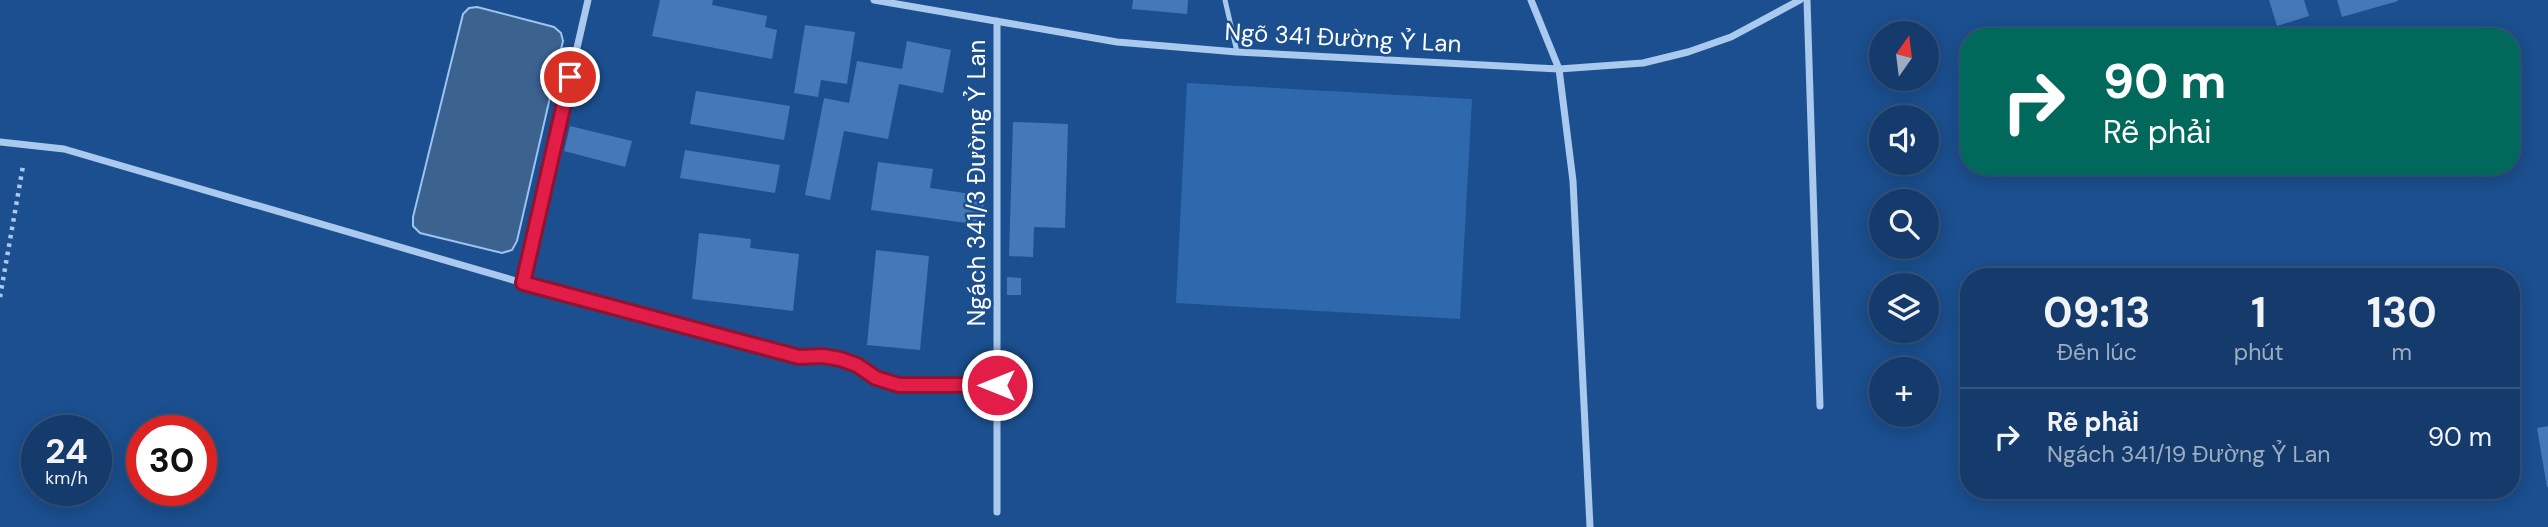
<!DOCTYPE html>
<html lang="vi">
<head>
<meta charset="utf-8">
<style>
	:root { --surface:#143b6b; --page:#214673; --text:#f1f3f6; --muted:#9dadc1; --line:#33557e }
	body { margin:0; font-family:"DM Sans",sans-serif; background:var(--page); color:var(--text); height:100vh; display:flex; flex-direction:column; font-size:26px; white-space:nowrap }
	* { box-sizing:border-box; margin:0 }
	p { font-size:23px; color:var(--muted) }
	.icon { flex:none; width:38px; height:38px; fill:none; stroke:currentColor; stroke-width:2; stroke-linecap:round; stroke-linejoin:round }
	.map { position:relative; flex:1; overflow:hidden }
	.side { position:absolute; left:1960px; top:268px; width:560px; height:231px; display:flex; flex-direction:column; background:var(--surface); border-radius:28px; box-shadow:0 4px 18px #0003,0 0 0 2px var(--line) }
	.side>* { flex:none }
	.top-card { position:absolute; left:1960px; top:28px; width:560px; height:147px; border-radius:28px; box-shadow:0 4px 18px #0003,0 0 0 2px var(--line); background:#00695c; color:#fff; overflow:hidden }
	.needle { width:46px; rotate:14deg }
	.buttons { position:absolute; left:1869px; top:21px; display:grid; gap:14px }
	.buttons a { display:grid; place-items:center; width:70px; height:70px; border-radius:50%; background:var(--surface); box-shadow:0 4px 18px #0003,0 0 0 2px var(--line); font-size:35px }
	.speed { position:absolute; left:21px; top:415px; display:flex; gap:14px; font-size:35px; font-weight:700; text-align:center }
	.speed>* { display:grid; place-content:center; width:91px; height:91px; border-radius:50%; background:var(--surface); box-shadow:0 4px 18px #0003,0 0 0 2px var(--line); line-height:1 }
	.speed small { font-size:18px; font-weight:400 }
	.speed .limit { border:10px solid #d22; background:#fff; color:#111 }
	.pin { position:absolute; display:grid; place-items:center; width:60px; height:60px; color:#fff; margin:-30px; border:4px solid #fff; border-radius:50%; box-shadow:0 2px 7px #0007 }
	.me { position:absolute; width:77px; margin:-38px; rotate:270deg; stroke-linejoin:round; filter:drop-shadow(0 0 5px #0008) }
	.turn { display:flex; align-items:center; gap:24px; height:147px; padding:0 28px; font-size:32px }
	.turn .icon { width:91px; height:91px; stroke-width:2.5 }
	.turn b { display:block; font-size:49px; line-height:60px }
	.eta { display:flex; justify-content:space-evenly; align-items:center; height:119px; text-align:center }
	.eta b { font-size:42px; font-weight:700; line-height:49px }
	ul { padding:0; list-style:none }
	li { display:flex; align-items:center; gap:21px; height:98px; padding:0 28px; border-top:2px solid var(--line) }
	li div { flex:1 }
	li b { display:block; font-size:26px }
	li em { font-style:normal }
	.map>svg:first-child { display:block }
	.green { fill:#2e69ad }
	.water { fill:#3c6290; stroke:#9cc4f0; stroke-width:2 }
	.building { fill:#4478b7 }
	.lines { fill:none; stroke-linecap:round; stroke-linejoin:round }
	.path { stroke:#a9c9ee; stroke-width:4.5; stroke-dasharray:3.5 5; stroke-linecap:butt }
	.service { stroke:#a9c9ee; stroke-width:5 }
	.minor { stroke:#a9c9ee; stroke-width:7 }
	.route-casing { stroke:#92132f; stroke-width:18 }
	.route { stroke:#e11d48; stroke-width:12 }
	.labels { text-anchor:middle; stroke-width:5; stroke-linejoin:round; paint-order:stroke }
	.street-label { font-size:24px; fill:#fff; stroke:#1b4f8f }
</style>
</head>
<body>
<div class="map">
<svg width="2548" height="527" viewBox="0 0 2548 527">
	<rect width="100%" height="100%" fill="#1b4f8f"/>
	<!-- green -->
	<path class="green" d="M1187 83 1472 99 1460 319 1176 303Z"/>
	<!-- water -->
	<path class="water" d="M477 7 554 27 561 33 563 41 517 241 512 250 502 253 420 233 413 226V217L463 14 469 8Z"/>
	<!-- building -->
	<path class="building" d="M660 0H713L712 5 767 16 765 27 777 30 772 59 652 36Z
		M1133 0H1188L1187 14 1132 9Z
		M2269 0H2304L2309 16 2277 26Z
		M2337 0H2398V1L2342 17Z
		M805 25 855 32 847 84 821 80 818 97 794 93Z
		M907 41 951 50 943 93 899 84 888 139 844 131 830 200 805 195 824 98 849 103 857 61 902 69Z
		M696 91 790 106 784 140 690 124Z
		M1013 122 1068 124 1065 228 1034 227 1033 257 1009 256Z
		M570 126 632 141 625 167 564 151Z
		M685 150 780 165 775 193 680 178Z
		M878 162 933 169 930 188 985 196 981 225 871 210Z
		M699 233 751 239 750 248 799 254 793 311 692 299Z
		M876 250 929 256 920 350 867 345Z
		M1007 277 1021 278V295H1007Z
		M2548 426V487H2547L2537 428Z"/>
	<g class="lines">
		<!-- path -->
		<path class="path" d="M0 297 23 166"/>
		<!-- service -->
		<path class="service" d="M1225 0 1237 52"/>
		<!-- minor -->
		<path class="minor" d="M588 0 523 283 799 357 823 356 840 359 857 365 876 378 899 385H997
			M874 0 1117 42 1237 52 1559 69 1643 63 1688 52 1731 37 1800 0
			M1531 0 1559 69 1573 181 1590 527
			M1807 0 1820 406
			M0 142 64 149 523 283
			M997 512V21"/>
	</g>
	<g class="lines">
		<!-- route casing -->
		<g class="route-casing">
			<path id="route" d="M570 77 523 283 799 357 823 356 840 359 857 365 876 378 899 385H997"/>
		</g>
		<!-- route -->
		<use href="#route" class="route"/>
	</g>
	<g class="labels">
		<!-- street labels -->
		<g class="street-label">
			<text transform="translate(1343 38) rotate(3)" y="8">Ngõ 341 Đường Ỷ Lan</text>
			<text transform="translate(977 183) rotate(-90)" y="8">Ngách 341/3 Đường Ỷ Lan</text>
		</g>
	</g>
</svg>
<div class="buttons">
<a><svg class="needle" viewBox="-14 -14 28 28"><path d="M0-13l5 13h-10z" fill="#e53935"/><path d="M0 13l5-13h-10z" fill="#9dadc1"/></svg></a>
<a><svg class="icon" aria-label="sound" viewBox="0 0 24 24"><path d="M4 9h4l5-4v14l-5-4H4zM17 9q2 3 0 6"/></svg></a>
<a><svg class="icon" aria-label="search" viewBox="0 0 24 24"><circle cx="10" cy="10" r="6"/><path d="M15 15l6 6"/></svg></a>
<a><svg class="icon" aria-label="layers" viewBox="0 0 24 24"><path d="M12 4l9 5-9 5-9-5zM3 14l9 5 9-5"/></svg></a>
<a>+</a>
</div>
<div class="speed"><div>24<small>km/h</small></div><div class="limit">30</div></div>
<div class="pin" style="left:570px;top:77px;background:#d93025"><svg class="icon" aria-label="arrive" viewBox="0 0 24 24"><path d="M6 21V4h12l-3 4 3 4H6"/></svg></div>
<svg class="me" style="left:997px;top:385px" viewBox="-20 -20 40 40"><circle r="17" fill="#e11d48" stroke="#fff" stroke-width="3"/><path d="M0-11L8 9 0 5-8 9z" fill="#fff"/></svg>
<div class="top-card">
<div class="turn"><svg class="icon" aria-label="right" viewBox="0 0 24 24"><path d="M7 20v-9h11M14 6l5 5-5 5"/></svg><div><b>90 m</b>Rẽ phải</div></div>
</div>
<section class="side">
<div class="eta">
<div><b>09:13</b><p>Đến lúc</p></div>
<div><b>1</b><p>phút</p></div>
<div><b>130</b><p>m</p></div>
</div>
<ul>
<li><svg class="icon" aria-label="right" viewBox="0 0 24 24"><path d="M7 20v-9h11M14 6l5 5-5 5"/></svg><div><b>Rẽ phải</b><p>Ngách 341/19 Đường Ỷ Lan</p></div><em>90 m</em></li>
</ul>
</section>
</div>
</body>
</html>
